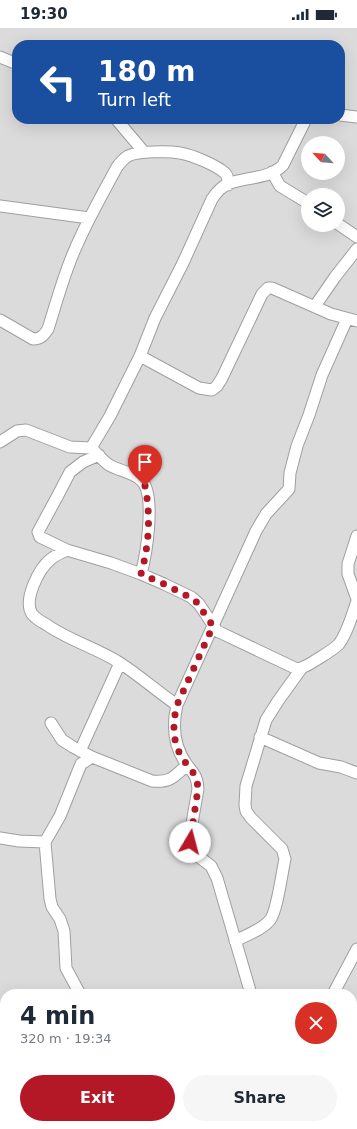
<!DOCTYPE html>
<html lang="en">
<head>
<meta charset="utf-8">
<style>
	:root { --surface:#fff; --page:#f6f6f7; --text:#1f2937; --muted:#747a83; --accent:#b41826 }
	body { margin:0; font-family:"DejaVu Sans",sans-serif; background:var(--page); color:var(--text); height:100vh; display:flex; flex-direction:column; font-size:15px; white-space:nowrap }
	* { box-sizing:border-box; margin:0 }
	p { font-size:13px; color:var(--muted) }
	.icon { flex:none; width:22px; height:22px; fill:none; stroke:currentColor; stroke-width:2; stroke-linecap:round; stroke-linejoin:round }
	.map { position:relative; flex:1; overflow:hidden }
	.drawer { position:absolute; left:0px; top:961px; width:357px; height:140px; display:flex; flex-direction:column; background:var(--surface); border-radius:16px 16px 0 0; box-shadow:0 4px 16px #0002 }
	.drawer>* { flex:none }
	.guide { position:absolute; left:12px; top:12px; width:333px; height:84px; border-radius:16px; box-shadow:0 4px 16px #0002; background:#1a4fa0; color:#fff; overflow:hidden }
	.needle { width:26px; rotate:296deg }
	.controls { position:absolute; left:301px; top:108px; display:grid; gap:8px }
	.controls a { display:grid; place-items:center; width:44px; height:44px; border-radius:50%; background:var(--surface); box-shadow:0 4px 16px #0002; font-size:20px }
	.pin { position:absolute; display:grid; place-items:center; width:34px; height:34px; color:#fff; margin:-41px -17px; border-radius:50% 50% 50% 0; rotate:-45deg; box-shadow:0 0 4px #0007 }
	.pin .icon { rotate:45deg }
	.me { position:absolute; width:44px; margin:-22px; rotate:8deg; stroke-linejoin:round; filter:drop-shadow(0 0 3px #0008) }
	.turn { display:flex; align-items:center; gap:14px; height:84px; padding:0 20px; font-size:18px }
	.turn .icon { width:52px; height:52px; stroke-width:2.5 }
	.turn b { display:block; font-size:28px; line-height:34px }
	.round { display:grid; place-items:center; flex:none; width:42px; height:42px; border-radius:21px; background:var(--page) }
	.head { display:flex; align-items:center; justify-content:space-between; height:68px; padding:0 20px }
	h1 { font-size:24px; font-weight:700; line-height:30px }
	.button { display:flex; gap:8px; margin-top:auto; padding:8px 20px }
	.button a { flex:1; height:46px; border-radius:24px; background:var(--accent); color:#fff; font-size:16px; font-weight:700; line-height:46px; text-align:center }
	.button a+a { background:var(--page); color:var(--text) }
	.status { display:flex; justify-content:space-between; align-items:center; height:28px; padding:0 20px; background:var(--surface); direction:ltr }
	.status svg { height:11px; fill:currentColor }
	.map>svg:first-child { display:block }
	.residential { fill:#dcdbdb; fill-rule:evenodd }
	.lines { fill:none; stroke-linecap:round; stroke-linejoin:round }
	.minor-casing { stroke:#9f9f9f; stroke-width:13 }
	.minor { stroke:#fff; stroke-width:11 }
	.route { stroke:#b41826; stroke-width:7; stroke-dasharray:0 12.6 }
</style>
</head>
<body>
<div class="status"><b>19:30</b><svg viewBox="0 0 49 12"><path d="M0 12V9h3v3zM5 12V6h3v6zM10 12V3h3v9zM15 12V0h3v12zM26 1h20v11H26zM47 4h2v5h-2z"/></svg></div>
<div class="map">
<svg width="357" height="1101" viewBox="0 0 357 1101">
	<rect width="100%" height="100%" fill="#eeeae5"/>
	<!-- residential -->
	<path class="residential" d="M0 0H357V1101H0ZM17 17H340V91H17ZM308 115H338V145H308ZM308 167H338V197H308ZM5 966H352V1096H5Z"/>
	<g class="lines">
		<!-- minor casing -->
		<g class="minor-casing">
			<path id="minor" d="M0 29 17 36
				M340 87 357 89
				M116 91 144 124
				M272 144 280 158 308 175
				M0 178 89 190
				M338 196 357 209
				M315 278 335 249 357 221
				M0 292 33 311C41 311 44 307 48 301 57 273 64 245 76 219 88 191 103 165 117 139 120 135 123 131 128 128 137 123 169 123 180 125 192 127 216 137 225 145 228 148 228 152 228 157
				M140 328 199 360 212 362 217 358 222 350 262 266 268 260H272L331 286 357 293
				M0 414 17 403 26 402 70 419 91 420C97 425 102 432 109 437 119 443 134 444 142 453 156 468 146 528 141 546
				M91 420 110 388 140 328 155 290 183 235 212 171C216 165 221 159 228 156 245 149 270 151 283 137L306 91
				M99 427 83 434 70 444 57 469 38 504 40 509 67 522 111 535 141 546 164 556 191 569 199 576 217 603 297 641C304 640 310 636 316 632 324 627 333 622 339 616 348 604 352 587 357 573
				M357 508 348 536V546L357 571
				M67 522C61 525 55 527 51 531 39 540 23 572 32 586 36 591 42 594 47 597 70 613 97 620 120 635 140 648 158 664 177 677 172 698 174 719 187 737 194 746 197 748 198 761L191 801V820L195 826 211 838 217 850 251 966
				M177 677 256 503 266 486 289 461 290 445 297 418 309 387 322 347 347 291
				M51 695 62 712 73 719 92 729 152 753C170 755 174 749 187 737
				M260 709 319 735 341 739 357 745
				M80 723 120 635
				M0 810 19 813 45 814
				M235 913C246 907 262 902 270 892 277 884 282 844 285 831L282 821 251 790 246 783 245 777 246 758 266 692 278 673 301 641
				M80 966 66 940 64 903 60 891 52 879 50 871 45 814 60 788 81 736 92 729
				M333 966 357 921
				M352 1046 357 1049
				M217 1096 226 1101
				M12 1101 15 1096
				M165 1101 171 1096
				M270 1101 272 1096"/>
		</g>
		<!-- minor -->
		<use href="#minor" class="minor"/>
	</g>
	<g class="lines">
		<!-- route -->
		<path class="route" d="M145 458C151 488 149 517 141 546L164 556 195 572 213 598 177 677C173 693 172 711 180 726 187 740 197 743 198 761L190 814"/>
	</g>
</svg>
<div class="controls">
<a><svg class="needle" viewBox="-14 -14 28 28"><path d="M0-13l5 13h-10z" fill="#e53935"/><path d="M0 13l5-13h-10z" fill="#747a83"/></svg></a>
<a><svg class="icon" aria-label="layers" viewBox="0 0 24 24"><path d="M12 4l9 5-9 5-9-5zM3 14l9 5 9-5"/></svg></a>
</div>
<div class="pin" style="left:145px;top:458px;background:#d93025"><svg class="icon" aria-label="arrive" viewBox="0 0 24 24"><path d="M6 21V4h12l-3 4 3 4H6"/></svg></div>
<svg class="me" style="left:190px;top:814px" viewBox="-20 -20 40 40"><circle r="19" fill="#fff"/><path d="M0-13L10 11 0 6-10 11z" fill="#b41826"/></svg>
<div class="guide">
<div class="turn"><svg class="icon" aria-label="left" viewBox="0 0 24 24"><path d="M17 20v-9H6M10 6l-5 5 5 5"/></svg><div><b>180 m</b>Turn left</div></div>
</div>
<section class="drawer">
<div class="head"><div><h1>4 min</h1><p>320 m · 19:34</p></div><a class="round" style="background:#d93025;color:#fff"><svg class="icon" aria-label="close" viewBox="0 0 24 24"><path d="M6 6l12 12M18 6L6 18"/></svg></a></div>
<div class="button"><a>Exit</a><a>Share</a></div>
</section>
</div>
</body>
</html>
